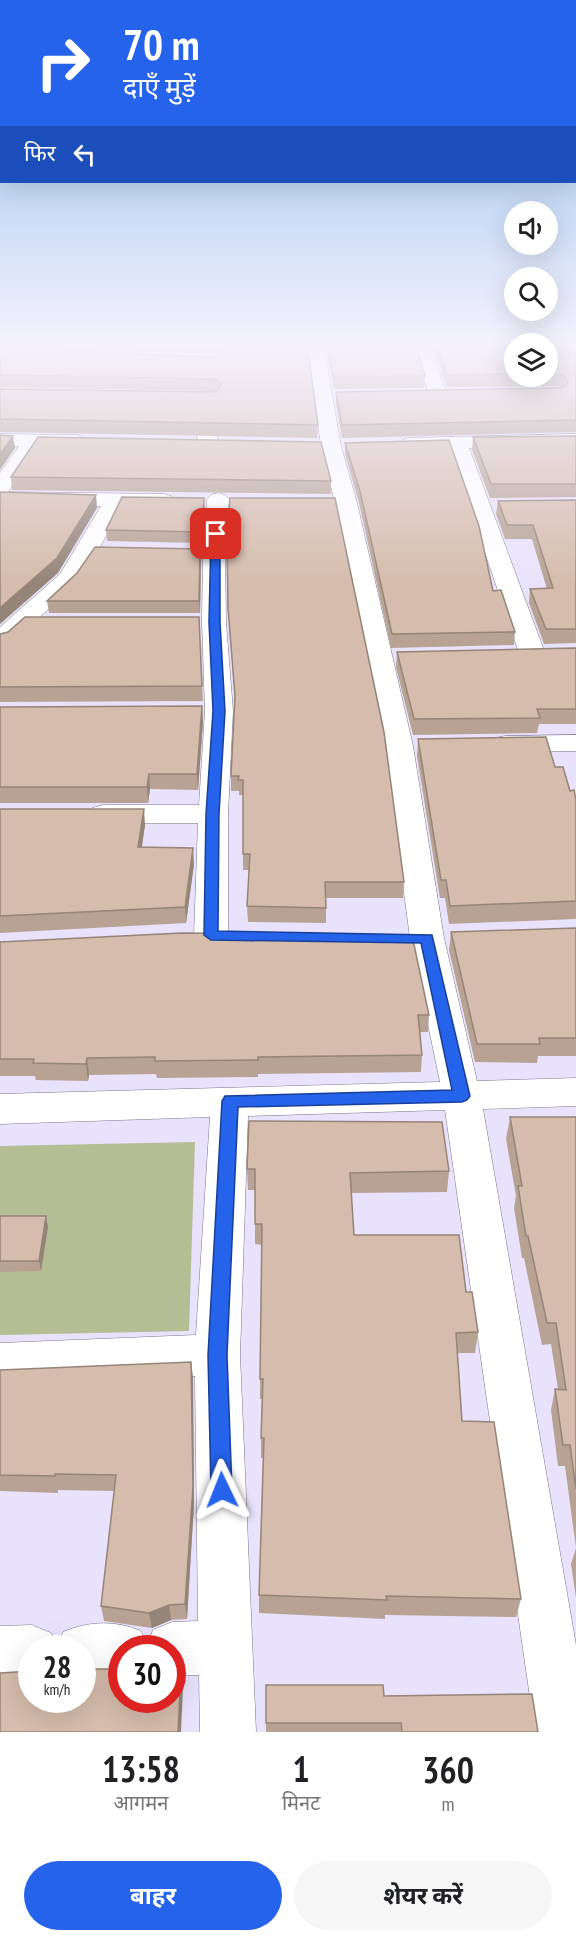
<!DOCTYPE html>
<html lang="hi">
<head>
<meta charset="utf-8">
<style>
	:root { --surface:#fff; --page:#f6f6f6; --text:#202124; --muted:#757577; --accent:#2563eb }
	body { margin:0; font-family:"PT Sans Narrow","Noto Sans Devanagari",sans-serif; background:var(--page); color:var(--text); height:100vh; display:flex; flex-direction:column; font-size:22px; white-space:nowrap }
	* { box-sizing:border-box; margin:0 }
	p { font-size:20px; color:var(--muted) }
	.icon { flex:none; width:33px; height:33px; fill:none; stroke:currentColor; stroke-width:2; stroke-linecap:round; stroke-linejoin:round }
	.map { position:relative; height:1732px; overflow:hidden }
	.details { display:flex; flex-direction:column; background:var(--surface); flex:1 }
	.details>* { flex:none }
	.top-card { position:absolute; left:0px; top:0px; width:576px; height:183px; box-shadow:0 6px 24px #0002; background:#2563eb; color:#fff; overflow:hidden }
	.buttons { position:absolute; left:504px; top:201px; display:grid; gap:12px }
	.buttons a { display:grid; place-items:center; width:54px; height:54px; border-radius:50%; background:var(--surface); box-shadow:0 6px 24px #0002; font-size:30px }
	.speed { position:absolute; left:18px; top:1635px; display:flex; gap:12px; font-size:30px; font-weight:700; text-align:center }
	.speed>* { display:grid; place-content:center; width:78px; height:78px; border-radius:50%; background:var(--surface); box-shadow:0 6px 24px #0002; line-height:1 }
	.speed small { font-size:15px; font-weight:400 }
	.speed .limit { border:9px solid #d22; background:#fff; color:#111 }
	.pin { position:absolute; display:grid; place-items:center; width:51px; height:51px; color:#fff; margin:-26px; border-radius:12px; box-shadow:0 3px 9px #0006 }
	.me { position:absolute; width:66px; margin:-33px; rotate:358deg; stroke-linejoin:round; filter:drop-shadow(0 0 4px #0008) }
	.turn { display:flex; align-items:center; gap:21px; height:126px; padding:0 24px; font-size:27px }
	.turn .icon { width:78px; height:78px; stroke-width:2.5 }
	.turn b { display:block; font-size:42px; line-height:51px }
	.then { display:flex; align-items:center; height:57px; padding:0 24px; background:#0003; gap:12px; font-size:22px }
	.eta { display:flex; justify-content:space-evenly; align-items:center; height:102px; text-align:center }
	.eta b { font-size:36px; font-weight:700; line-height:42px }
	.action { display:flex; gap:12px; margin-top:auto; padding:12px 24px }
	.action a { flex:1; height:69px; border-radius:36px; background:var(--accent); color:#fff; font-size:24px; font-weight:700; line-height:69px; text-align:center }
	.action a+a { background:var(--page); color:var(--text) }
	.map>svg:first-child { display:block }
	.green { fill:#b4bd94 }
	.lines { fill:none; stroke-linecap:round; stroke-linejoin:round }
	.street-casing { stroke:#7a748b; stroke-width:1 }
	.street { fill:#fff; fill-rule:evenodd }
	.wall { fill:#b7a294; fill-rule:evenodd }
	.shaded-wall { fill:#958478 }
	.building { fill:#d5bcac; stroke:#958478; stroke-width:1.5 }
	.route { fill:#2563eb; stroke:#184099; stroke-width:1.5 }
</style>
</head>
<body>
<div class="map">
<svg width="576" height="1732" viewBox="0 0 576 1732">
	<rect width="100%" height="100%" fill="#e9e2fc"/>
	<!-- green -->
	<path class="green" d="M195 1142 189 1331 0 1335V1146Z"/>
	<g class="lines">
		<!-- street casing -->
		<g class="street-casing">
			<path id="street" d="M206 343H222L217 441 214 445H200L197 441Z
				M307 343H323L341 446 357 503 413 746 444 938 477 1081 576 1078V1106L483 1109 576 1645V1732H535L445 1110 248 1116 240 1355 256 1732H200L199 1675 172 1676V1648H122V1677L82 1678V1648H32V1679L0 1680V1626L32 1625 51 1633 57 1647 63 1632C89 1621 115 1620 141 1631L147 1645 153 1630 172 1622 198 1621 195 1376 0 1385V1343L196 1335 210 1117 0 1124V1094L440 1082 410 938 385 746 335 503 321 446Z
				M413 343H429L447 395 444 399H432L429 395Z
				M0 434 77 435 84 437 87 441 84 445 38 446 8 492 164 494 171 496 175 500 171 504 122 506 99 549 76 584 9 645 0 648V627L60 574 101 506 0 504V473L19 446H0Z
				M576 434V446L469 448 545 653 541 658 532 661 523 658 519 653 450 449 402 448 399 444 402 440 409 438Z
				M218 493 225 495 229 499 225 552 226 622 233 711 228 814V935L223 943 211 946 199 943 194 935 198 823H103L92 820 88 814 92 808 103 805H199L205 711 202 622 203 552 207 499 211 495Z
				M576 735V751L505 752 495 750 491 744 495 738 505 736Z"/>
		</g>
		<!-- street -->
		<use href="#street" class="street"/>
	</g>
	<!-- wall -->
	<path class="wall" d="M0 343H307L318 425 317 438 0 432V389L217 392 211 391 0 387ZM76 350 212 354 218 355 212 357 70 351Z
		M325 343H415L425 376 424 388 334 389Z
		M431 343H576V432L342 438 336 404V392L563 387 556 386 447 387ZM514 344H548V376H514Z
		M576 436V497L490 498 472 450 473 437Z
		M345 443 493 591 515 632 514 645 391 648 359 503 345 454Z
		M11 477 331 481V494L12 490Z
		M576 500V643L544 644 529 603 530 589H547L532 539H505L496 514 498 501Z
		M205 509 201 543 107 541 106 530Z
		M201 561 200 613H49L47 601Z
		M228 608 404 882 403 898H326V923L248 922 247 906 249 870H243V795H239V791H231V776L235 702Z
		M199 617 203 701 0 702V634Z
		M576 648V724H539L537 733 413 735 396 667 397 652Z
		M202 706 203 721 198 790 150 789 148 803H0V707Z
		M418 739 555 767 576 800V919L449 924 445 898H440L417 756Z
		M0 809 145 825 142 847 194 864 186 923 0 933Z
		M576 928V1056H538L537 1063 475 1062 449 950 451 932Z
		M0 942 429 1015 428 1032H420L422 1055 421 1072 258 1074V1077L157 1078 156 1074 89 1075 88 1081 36 1080 35 1076H0Z
		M510 1117H576V1598L571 1564 576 1548 565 1466H558L551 1410 555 1389H558L551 1344 542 1345 524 1258H522L514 1208 516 1196 506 1139Z
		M247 1169 449 1171 447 1192 351 1193 354 1235 466 1292 478 1332 475 1353H457L462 1421 521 1599 516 1617 385 1615V1619L259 1613V1595L263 1458H261V1438L262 1399H260V1379L262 1245 255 1244V1190H248Z
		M0 1216 48 1227 41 1271 0 1272Z
		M191 1362 193 1378 194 1503 187 1619 171 1620 152 1628 104 1621 101 1606 114 1491 58 1490V1493L0 1491V1370Z
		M266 1685 384 1696 538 1732H266Z"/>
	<!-- shaded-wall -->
	<path class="shaded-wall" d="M65 343H75L76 350 70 351 65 356 64 344Z
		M13 436 15 448 0 470V454Z
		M96 495 97 508 58 573 0 624V608Z
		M204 498 205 509 201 543V532Z
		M200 549 201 561 200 613 199 601Z
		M202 706 203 721 198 790 197 774Z
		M149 774 150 789 148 803 147 787Z
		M144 809 145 825 139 864 138 847Z
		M193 848 194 864 186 923 185 907Z
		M87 1058 89 1075 88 1081 86 1064Z
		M46 1216 48 1227 41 1271 39 1261Z
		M191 1362 193 1378 194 1503 187 1619 185 1604Z
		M169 1605 171 1620 152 1628 149 1613Z
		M181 1669 183 1687 181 1732H178Z"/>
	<!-- building -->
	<path class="building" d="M0 343H65L64 344 67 351 212 357 219 355 223 349 219 344 214 343H307L318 425 0 419V389L217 392 221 385 217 380 211 379 0 375Z
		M327 343H415L425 376 334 377Z
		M436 343H576V420L342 425 336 392 558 388 564 387 568 382 565 376 557 374H548V344H514V374L447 375Z
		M0 435 13 436 0 454Z
		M576 436V484H491L473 437Z
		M38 437 321 442 331 481 11 477Z
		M449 440 479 526 493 591 501 590 515 632 392 634 360 491 345 443Z
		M0 492 96 495 57 558 0 608Z
		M122 497 204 498 201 532 106 530Z
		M230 498H335L384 732 404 882H325L326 908 247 906 250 854H243V780H238L239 776H231L235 696 228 608 227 539Z
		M576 500V629H546L530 589 553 588 533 525H507L498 501Z
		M95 547 200 549 199 601H47L77 573Z
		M25 617H199L202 686 0 687V634L8 632Z
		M576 648V709H537L540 718 414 719 397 652Z
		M202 706 197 774H149L147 787H0V707Z
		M546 737 555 767H563L570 791 574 790 576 800V901L450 906 446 880H441L418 739Z
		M0 809H144L138 847 193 848 185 907 0 916Z
		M576 928V1038H539L540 1044H477L451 932Z
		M182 933 412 935 429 1015H418L422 1055 258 1057V1060L155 1061V1057L87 1058 86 1064 33 1063 34 1059H0V942Z
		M510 1117H576V1489L570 1445H563L555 1389 566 1390 556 1323H547L528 1236H526L518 1186H522Z
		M249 1121 442 1122 449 1171 350 1173 354 1235H459L466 1292H472L478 1332 456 1333 462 1421 494 1422 521 1599 386 1596 387 1600 259 1595 264 1438H261L263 1379H260L262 1224H255V1169H247Z
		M0 1216H46L39 1261H0Z
		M191 1362 193 1487 185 1604 169 1605 149 1613 101 1606 116 1475 55 1474V1476L0 1475V1370Z
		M82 1669H122V1700H172V1669H181L178 1732H0V1673L32 1671V1700H82Z
		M266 1685H383L384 1696 532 1694 538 1732H402L401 1723H266Z"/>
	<!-- sky -->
	<linearGradient id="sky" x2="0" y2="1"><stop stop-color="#88baea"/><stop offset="0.59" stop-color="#f5f2fe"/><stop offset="1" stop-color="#f5f2fe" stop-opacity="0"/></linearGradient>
	<rect width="576" height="585" fill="url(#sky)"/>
	<!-- route -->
	<path class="route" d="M216 531 220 534V622L225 711 219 814 218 931 432 935 470 1096 467 1100 462 1102 238 1107 227 1355 232 1490 229 1497 222 1500 214 1497 211 1490 208 1355 222 1101 225 1096 452 1090 421 943 211 940 204 935 206 814 213 711 209 622 211 534Z"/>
</svg>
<div class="buttons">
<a><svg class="icon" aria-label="sound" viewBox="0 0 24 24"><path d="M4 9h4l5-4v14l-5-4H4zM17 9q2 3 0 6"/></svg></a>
<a><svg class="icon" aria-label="search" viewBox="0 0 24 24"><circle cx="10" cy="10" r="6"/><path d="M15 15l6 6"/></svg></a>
<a><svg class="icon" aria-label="layers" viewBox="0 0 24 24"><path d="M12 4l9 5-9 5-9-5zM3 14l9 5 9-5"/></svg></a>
</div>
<div class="speed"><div>28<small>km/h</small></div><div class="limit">30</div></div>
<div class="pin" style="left:216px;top:534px;background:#d93025"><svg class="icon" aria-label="arrive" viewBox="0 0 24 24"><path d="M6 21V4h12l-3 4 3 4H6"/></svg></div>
<svg class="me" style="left:222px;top:1490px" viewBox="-20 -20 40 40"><path d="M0-17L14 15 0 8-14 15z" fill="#2563eb" stroke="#fff" stroke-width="4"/></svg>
<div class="top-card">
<div class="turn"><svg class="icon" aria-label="right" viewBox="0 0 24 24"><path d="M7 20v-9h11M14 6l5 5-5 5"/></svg><div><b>70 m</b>दाएँ मुड़ें</div></div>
<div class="then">फिर<svg class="icon" aria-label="left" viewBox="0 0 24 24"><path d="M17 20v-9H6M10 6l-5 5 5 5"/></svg></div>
</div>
</div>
<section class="details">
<div class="eta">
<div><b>13:58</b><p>आगमन</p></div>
<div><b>1</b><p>मिनट</p></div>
<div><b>360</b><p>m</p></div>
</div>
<div class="action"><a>बाहर</a><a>शेयर करें</a></div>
</section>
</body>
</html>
